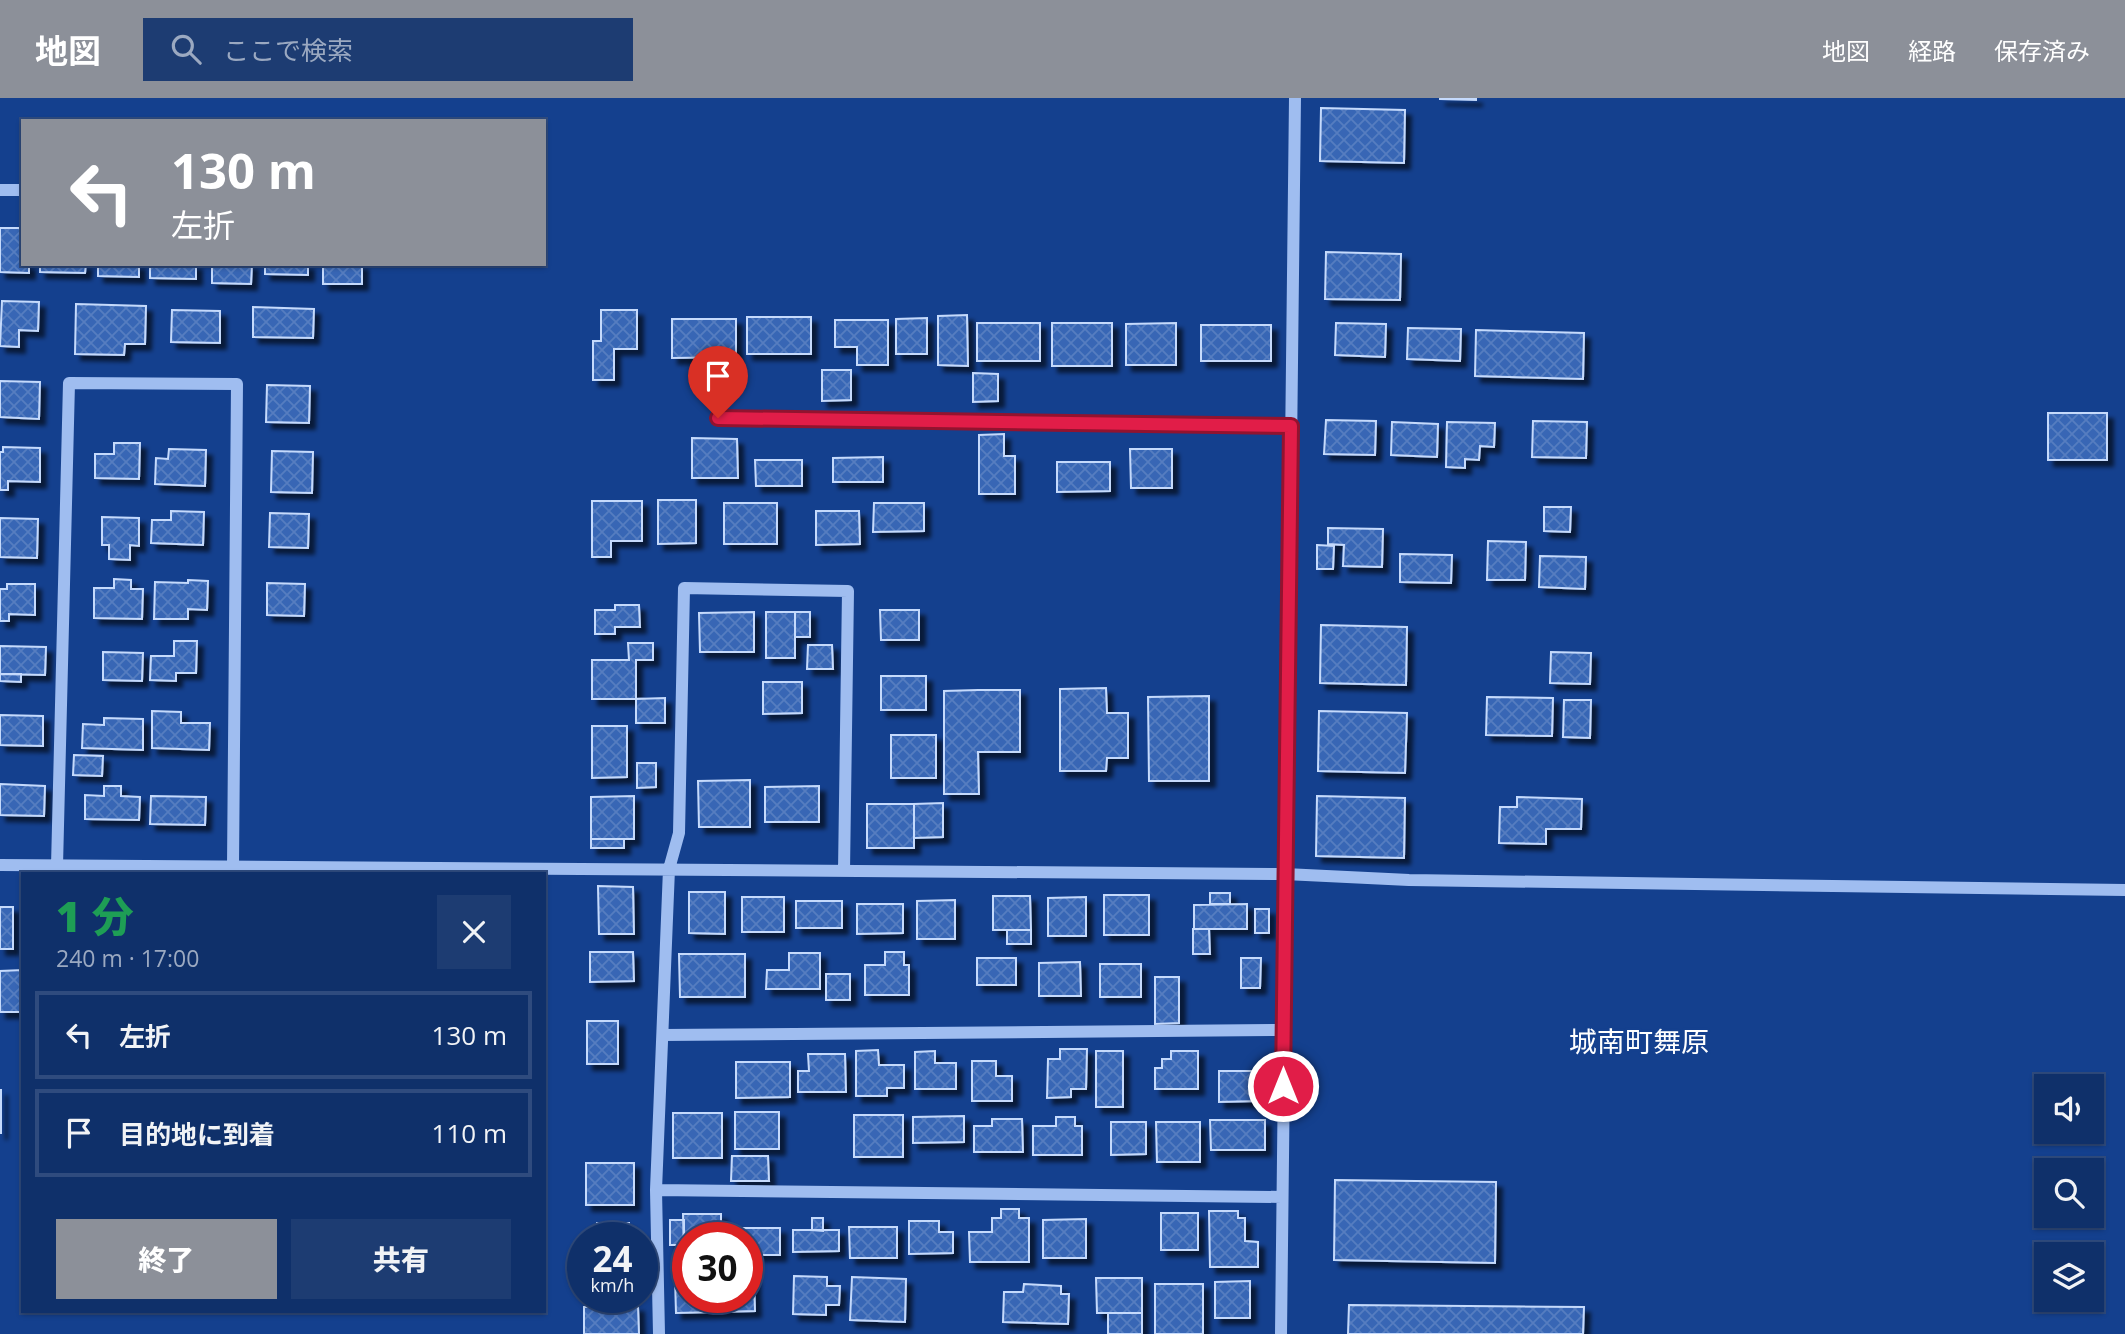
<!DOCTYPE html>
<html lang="ja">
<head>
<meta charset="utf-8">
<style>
	:root { --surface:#0f306a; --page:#1d3c72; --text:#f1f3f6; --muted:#9ba9c1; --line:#2f4b7e; --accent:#8c9099 }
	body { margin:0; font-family:"Open Sans","Noto Sans JP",sans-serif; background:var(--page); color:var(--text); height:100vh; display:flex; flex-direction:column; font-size:26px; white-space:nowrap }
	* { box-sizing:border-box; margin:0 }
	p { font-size:23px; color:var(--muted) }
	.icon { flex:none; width:38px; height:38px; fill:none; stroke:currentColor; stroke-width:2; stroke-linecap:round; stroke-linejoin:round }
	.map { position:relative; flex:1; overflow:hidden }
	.sheet { position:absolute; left:21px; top:774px; width:525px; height:441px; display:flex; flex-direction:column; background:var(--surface); border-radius:0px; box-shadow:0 2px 5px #0004,0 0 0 2px var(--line) }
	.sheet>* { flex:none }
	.hud { position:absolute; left:21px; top:21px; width:525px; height:147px; border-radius:0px; box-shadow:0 2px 5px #0004,0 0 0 2px var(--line); background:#8c9099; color:#fff; overflow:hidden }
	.fabs { position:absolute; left:2034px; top:976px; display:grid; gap:14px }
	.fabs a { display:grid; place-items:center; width:70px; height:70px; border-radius:0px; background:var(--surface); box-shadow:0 2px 5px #0004,0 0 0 2px var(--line); font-size:35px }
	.speed { position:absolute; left:567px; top:1124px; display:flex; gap:14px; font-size:35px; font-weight:700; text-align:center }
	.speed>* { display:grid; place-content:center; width:91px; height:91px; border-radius:50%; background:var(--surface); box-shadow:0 2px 5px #0004,0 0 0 2px var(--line); line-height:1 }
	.speed small { font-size:18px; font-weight:400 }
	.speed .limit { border:10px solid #d22; background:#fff; color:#111 }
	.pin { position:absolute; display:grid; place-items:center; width:60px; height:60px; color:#fff; margin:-72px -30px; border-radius:50% 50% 50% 0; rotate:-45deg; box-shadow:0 0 7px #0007 }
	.pin .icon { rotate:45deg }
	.me { position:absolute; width:77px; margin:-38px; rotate:0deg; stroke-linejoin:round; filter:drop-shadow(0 0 5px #0008) }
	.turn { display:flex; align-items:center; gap:24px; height:147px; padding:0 35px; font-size:32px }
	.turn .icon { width:91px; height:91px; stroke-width:2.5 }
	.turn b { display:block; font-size:49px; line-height:60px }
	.round { display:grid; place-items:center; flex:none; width:74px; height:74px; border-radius:0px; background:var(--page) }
	.headline { display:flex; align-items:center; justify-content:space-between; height:119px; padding:0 35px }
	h1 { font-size:42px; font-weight:800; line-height:52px; color:#1e9e55 }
	.primary-button { display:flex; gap:14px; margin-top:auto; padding:14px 35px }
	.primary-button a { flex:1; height:80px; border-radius:0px; background:var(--accent); color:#fff; font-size:28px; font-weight:800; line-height:80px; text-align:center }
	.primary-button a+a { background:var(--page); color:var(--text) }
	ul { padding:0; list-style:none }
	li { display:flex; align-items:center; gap:21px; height:88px; margin:0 14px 10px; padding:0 21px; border:4px solid var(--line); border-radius:0px }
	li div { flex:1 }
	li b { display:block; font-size:26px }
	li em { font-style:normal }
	header { display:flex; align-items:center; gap:42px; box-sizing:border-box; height:98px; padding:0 35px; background:var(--accent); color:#fff }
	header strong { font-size:33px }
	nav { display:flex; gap:38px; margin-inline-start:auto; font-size:24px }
	.search { width:490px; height:63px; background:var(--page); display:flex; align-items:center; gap:18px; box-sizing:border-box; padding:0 24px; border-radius:0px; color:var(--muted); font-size:26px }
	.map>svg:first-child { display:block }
	.building { fill:url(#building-cross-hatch); stroke:#c5dafc; stroke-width:2; filter:url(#shadow) }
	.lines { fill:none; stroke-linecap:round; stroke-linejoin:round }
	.minor { stroke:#9fbdf0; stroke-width:12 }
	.route-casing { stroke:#92132f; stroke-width:18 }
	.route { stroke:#e11d48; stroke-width:12 }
	.labels { text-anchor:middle; stroke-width:5; stroke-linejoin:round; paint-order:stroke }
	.quarter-label { font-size:28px; fill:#fff; stroke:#14408e }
</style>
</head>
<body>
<header>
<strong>地図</strong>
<div class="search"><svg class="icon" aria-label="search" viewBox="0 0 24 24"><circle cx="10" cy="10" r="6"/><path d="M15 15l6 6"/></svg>ここで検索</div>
<nav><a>地図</a><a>経路</a><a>保存済み</a></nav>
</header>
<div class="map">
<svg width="2125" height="1236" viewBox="0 0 2125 1236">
	<defs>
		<pattern id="building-cross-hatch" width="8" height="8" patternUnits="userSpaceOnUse" patternTransform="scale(1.75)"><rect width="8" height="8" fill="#3866b5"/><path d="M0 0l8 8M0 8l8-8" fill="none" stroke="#567dc0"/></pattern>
		<filter id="shadow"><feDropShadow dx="6" dy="6" stdDeviation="2" flood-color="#0009"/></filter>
	</defs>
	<rect width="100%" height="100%" fill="#14408e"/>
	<!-- building -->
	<path class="building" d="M1440 0H1476V2L1440 1Z
		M1321 10 1405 12 1404 65 1320 63Z
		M0 130H23V166H29V175L0 174Z
		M1326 154 1401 156 1400 202 1325 201Z
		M40 166H86L85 175 40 174Z
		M98 166H139V179L98 178Z
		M150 166H196V181L150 180Z
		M212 166H252L251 186 212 185Z
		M265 166H308V177L265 176Z
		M323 166H362V186H323Z
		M2 203 39 204 38 233 19 232V249L0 248Z
		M76 206 146 208 145 246H125L124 257 75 256Z
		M253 209 314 211 313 240 253 239Z
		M172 212 220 213V245L171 244Z
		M601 212H637V251H614V282H593V243H601Z
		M967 217 968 268 938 267V218Z
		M747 219H811V256H747Z
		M927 220V256H896V221Z
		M672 221H736V259L672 260Z
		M835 222H888V267H857V249H835Z
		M977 225H1040V263H977Z
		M1052 225H1112V268H1052Z
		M1176 225V267H1126V226Z
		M1336 225 1386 226 1385 259 1335 257Z
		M1201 227H1271V263H1201Z
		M1408 230 1461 231 1460 263 1407 261Z
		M1476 232 1584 235 1583 281 1475 278Z
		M822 272H851V302L822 303Z
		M973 275 998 276V303L973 304Z
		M0 283 40 284 39 321 0 319Z
		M267 287 310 288 309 325 266 324Z
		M2048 315H2107V362H2048Z
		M1326 322 1376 323 1375 357 1324 356Z
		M1533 323 1587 324 1586 360 1532 359Z
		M1392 324 1438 326 1437 359 1391 357Z
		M1447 324 1495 325 1494 349 1480 348 1479 362 1465 361V370L1446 369Z
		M1004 336V358H1015V396H979V337Z
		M692 340 737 341 738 380H692Z
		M114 345H140L139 381 95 380V356H114Z
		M3 349 40 350V384L8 383V392H0V354H3Z
		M169 351 206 352 205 388 155 386 156 360 168 361Z
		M1130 351H1172V390H1131Z
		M272 353 313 354 312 395 271 394Z
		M883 359V384H833V360Z
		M755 362H802V388H756Z
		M1057 364H1110V393L1057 394Z
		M658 402H696V445L658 446Z
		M592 403H642V443H611V459H592Z
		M724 405H777V446H724Z
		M874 405H924V433L873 434Z
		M1544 409H1571L1570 434 1544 433Z
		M171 413 204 414 203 447 151 445 152 422H171Z
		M816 413H859L860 446 816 447Z
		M270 415 309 416 308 450 269 449Z
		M102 419 139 420V448L130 447V462L109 461V447H102Z
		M0 420 38 421 37 460 0 459Z
		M1328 430 1383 431 1382 469 1343 468 1344 447 1328 446Z
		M1488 443 1526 444 1525 482H1487Z
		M1317 447 1334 448 1333 471H1317Z
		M1400 456 1452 457 1451 485 1400 484Z
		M1540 458 1586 459 1585 491 1539 489Z
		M114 481 131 482V491H143L142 521 94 520V490H114Z
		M188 482 208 483 207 512 188 511V521H154L155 484 188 485Z
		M267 485 305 486 304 518 267 517Z
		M7 486H35V517L9 516V523H0V491H7Z
		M615 507H639L640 529H615V536H595V512H615Z
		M880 512H919V542H881Z
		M754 514V554H700L699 515Z
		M766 514H795V560H766Z
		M795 514H810V539H795Z
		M1321 527 1407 529 1406 587 1320 585Z
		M174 543H197L196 575H176V583L150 582 151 558H174Z
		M628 545H653V562H636V601H592V562H629Z
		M808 547H832L833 571H807Z
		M0 548 46 549 45 577 0 576Z
		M103 554 143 555 142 583 103 582Z
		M1551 554 1591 555 1590 586 1550 585Z
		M0 576H21V584L0 583Z
		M881 578H926V612H881Z
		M763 584H802V615L763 616Z
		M1106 590 1107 615H1128V660H1107L1106 673H1060V591Z
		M978 592H1020V654H978L979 696H944V593Z
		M1209 598V683H1149L1148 599Z
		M1487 599 1553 600 1552 638 1486 637Z
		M665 600V625H636V601Z
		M1564 602H1591L1590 640 1563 639Z
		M152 613 181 614V625H210L209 652 152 650Z
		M1319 613 1407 615 1405 675 1318 673Z
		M0 617 43 618V648L0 647Z
		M104 620 143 621V652L82 650 83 626 104 627Z
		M592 628H627V679L592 680Z
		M891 637H936V680H891Z
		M74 657 103 658 102 678 73 677Z
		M637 665H656V689L637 690Z
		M750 682V729H699L698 683Z
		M0 686 45 688 44 718 0 717Z
		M104 688H121V698L140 699 139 722 85 721V697L104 698Z
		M819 688V724H765V689Z
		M151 698 206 699 205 727 150 726Z
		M634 698V741H591V699Z
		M1317 698 1405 700 1404 760 1316 758Z
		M1517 699 1582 701 1581 731H1546V746L1499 745 1500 709H1517Z
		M943 705V739L914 740V706Z
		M867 706H914V750H867Z
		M591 741H624V750H591Z
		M598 788 633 789 634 836H599Z
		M689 794H725V836L689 835Z
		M1210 795H1230V806H1210Z
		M1104 797H1149V837H1104Z
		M993 798H1030L1031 832H993Z
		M742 799H784V834H742Z
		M1086 799V838H1048V800Z
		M955 802V841H917V803Z
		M796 803H842V830H796Z
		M857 806H903V835L857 836Z
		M1247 806V831H1194V807Z
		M0 809H13V851H0Z
		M1255 811H1269V835H1255Z
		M1193 831H1209L1210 856H1193Z
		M1007 832H1031V846H1007Z
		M590 854H633L634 883 590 884Z
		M885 854H904V867H909V897H865V867H885Z
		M789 855H820V891H766L767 872H789Z
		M679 856H745V899H680Z
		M977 860H1016V887H977Z
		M1241 860H1261L1260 890H1241Z
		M1080 864 1081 898H1039V865Z
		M1100 866H1141V899H1100Z
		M23 872V914H0V873Z
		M826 876H850V902H826Z
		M1155 879H1179V925L1155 926Z
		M587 923H618V966H587Z
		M1060 951H1087L1086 991H1071V999L1047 1000 1048 961H1060Z
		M878 952 879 967H904V990H887V998H856V953Z
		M935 953V965H956V991H915V954Z
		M1096 953H1123V1009H1096Z
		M1171 953H1198V991H1155V970H1162V961H1171Z
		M808 956H845L846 994H798V973H809Z
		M972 963H996V978H1012V1003H972Z
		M736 964H790V999L736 1000Z
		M1219 973H1259V1003L1219 1004Z
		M0 992H1V1035H0Z
		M735 1014H779V1051H735Z
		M673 1015H722V1060H673Z
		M854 1017H903V1059H854Z
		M964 1018V1044L913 1045V1019Z
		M1056 1019H1075V1028H1082V1057H1033V1028H1056Z
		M992 1021H1022L1023 1054H974V1028H992Z
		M1210 1022H1265V1052H1211Z
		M1111 1024H1146V1056L1111 1057Z
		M1156 1024H1200V1064H1157Z
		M732 1058H768L769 1083H731Z
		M586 1065H634V1107H586Z
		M1335 1082 1496 1084 1495 1165 1334 1162Z
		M1001 1111H1019V1120H1029V1164H970L969 1134H992V1120H1001Z
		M1209 1113H1238V1120H1245V1143L1258 1144V1169H1210Z
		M1161 1115H1198V1152H1161Z
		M683 1116H721V1139H688V1158H684Z
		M812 1120H823V1133L812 1132Z
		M1086 1121V1160H1043V1122Z
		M670 1122H684V1147H670Z
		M909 1123H939V1134H953V1155L909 1156Z
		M597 1125H629V1134L597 1135Z
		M849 1129H897V1160H850Z
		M730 1130H780V1157H747V1139H730Z
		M793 1132H839V1153L793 1154Z
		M583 1135H641V1139H583Z
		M794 1178 827 1179V1188H840L839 1207H826V1217L793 1216Z
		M747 1179H754L755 1213 676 1215 675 1181 688 1180V1199H747Z
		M852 1179 906 1181 905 1224 850 1222Z
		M1096 1180H1142V1215H1097Z
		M1250 1183V1220H1215V1184Z
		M1024 1186 1061 1188V1196H1069L1068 1226 1003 1224 1004 1194H1023Z
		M1155 1186H1203V1236H1155Z
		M1349 1207 1584 1209 1583 1236H1348Z
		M638 1208 639 1236H584V1209Z
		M1108 1215H1142V1236H1108Z"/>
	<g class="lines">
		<!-- minor -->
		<path class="minor" d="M0 92H23
			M718 320 1291 328
			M0 767 1285 776 1409 782 2125 792
			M57 768 69 285 237 286 233 769
			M663 937 1284 932
			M656 1092 1282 1099
			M659 1236 656 1092 669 771 679 735 684 490 848 493 844 773
			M1281 1236 1295 0"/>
	</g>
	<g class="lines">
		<!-- route casing -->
		<g class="route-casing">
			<path id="route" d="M718 320 1291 328 1283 988"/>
		</g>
		<!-- route -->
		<use href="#route" class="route"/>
	</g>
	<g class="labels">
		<!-- quarter labels -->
		<g class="quarter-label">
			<text x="1639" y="954">城南町舞原</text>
		</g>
	</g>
</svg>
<div class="fabs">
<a><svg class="icon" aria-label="sound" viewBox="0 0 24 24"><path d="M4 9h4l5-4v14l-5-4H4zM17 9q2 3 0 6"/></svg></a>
<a><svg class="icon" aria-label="search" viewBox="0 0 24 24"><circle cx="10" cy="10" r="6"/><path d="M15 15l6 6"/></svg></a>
<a><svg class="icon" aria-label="layers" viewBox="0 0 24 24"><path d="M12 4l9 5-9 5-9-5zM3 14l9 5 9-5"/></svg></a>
</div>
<div class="speed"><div>24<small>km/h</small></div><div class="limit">30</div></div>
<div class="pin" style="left:718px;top:320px;background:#d93025"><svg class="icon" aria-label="arrive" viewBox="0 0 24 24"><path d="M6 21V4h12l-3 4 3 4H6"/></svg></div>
<svg class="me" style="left:1283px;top:988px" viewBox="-20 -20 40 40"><circle r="17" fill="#e11d48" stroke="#fff" stroke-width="3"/><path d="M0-11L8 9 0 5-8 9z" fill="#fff"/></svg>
<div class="hud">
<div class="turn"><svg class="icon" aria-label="left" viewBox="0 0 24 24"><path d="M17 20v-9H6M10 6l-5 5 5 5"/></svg><div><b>130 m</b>左折</div></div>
</div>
<section class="sheet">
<div class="headline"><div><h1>1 分</h1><p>240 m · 17:00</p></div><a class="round"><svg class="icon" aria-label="close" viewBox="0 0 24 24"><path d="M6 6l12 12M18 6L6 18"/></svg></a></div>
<ul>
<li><svg class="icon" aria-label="left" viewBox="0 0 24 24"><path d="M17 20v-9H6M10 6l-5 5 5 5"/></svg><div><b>左折</b></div><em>130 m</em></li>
<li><svg class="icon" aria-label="arrive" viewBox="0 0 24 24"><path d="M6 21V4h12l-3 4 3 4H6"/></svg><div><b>目的地に到着</b></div><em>110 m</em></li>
</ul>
<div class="primary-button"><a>終了</a><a>共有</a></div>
</section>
</div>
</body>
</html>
